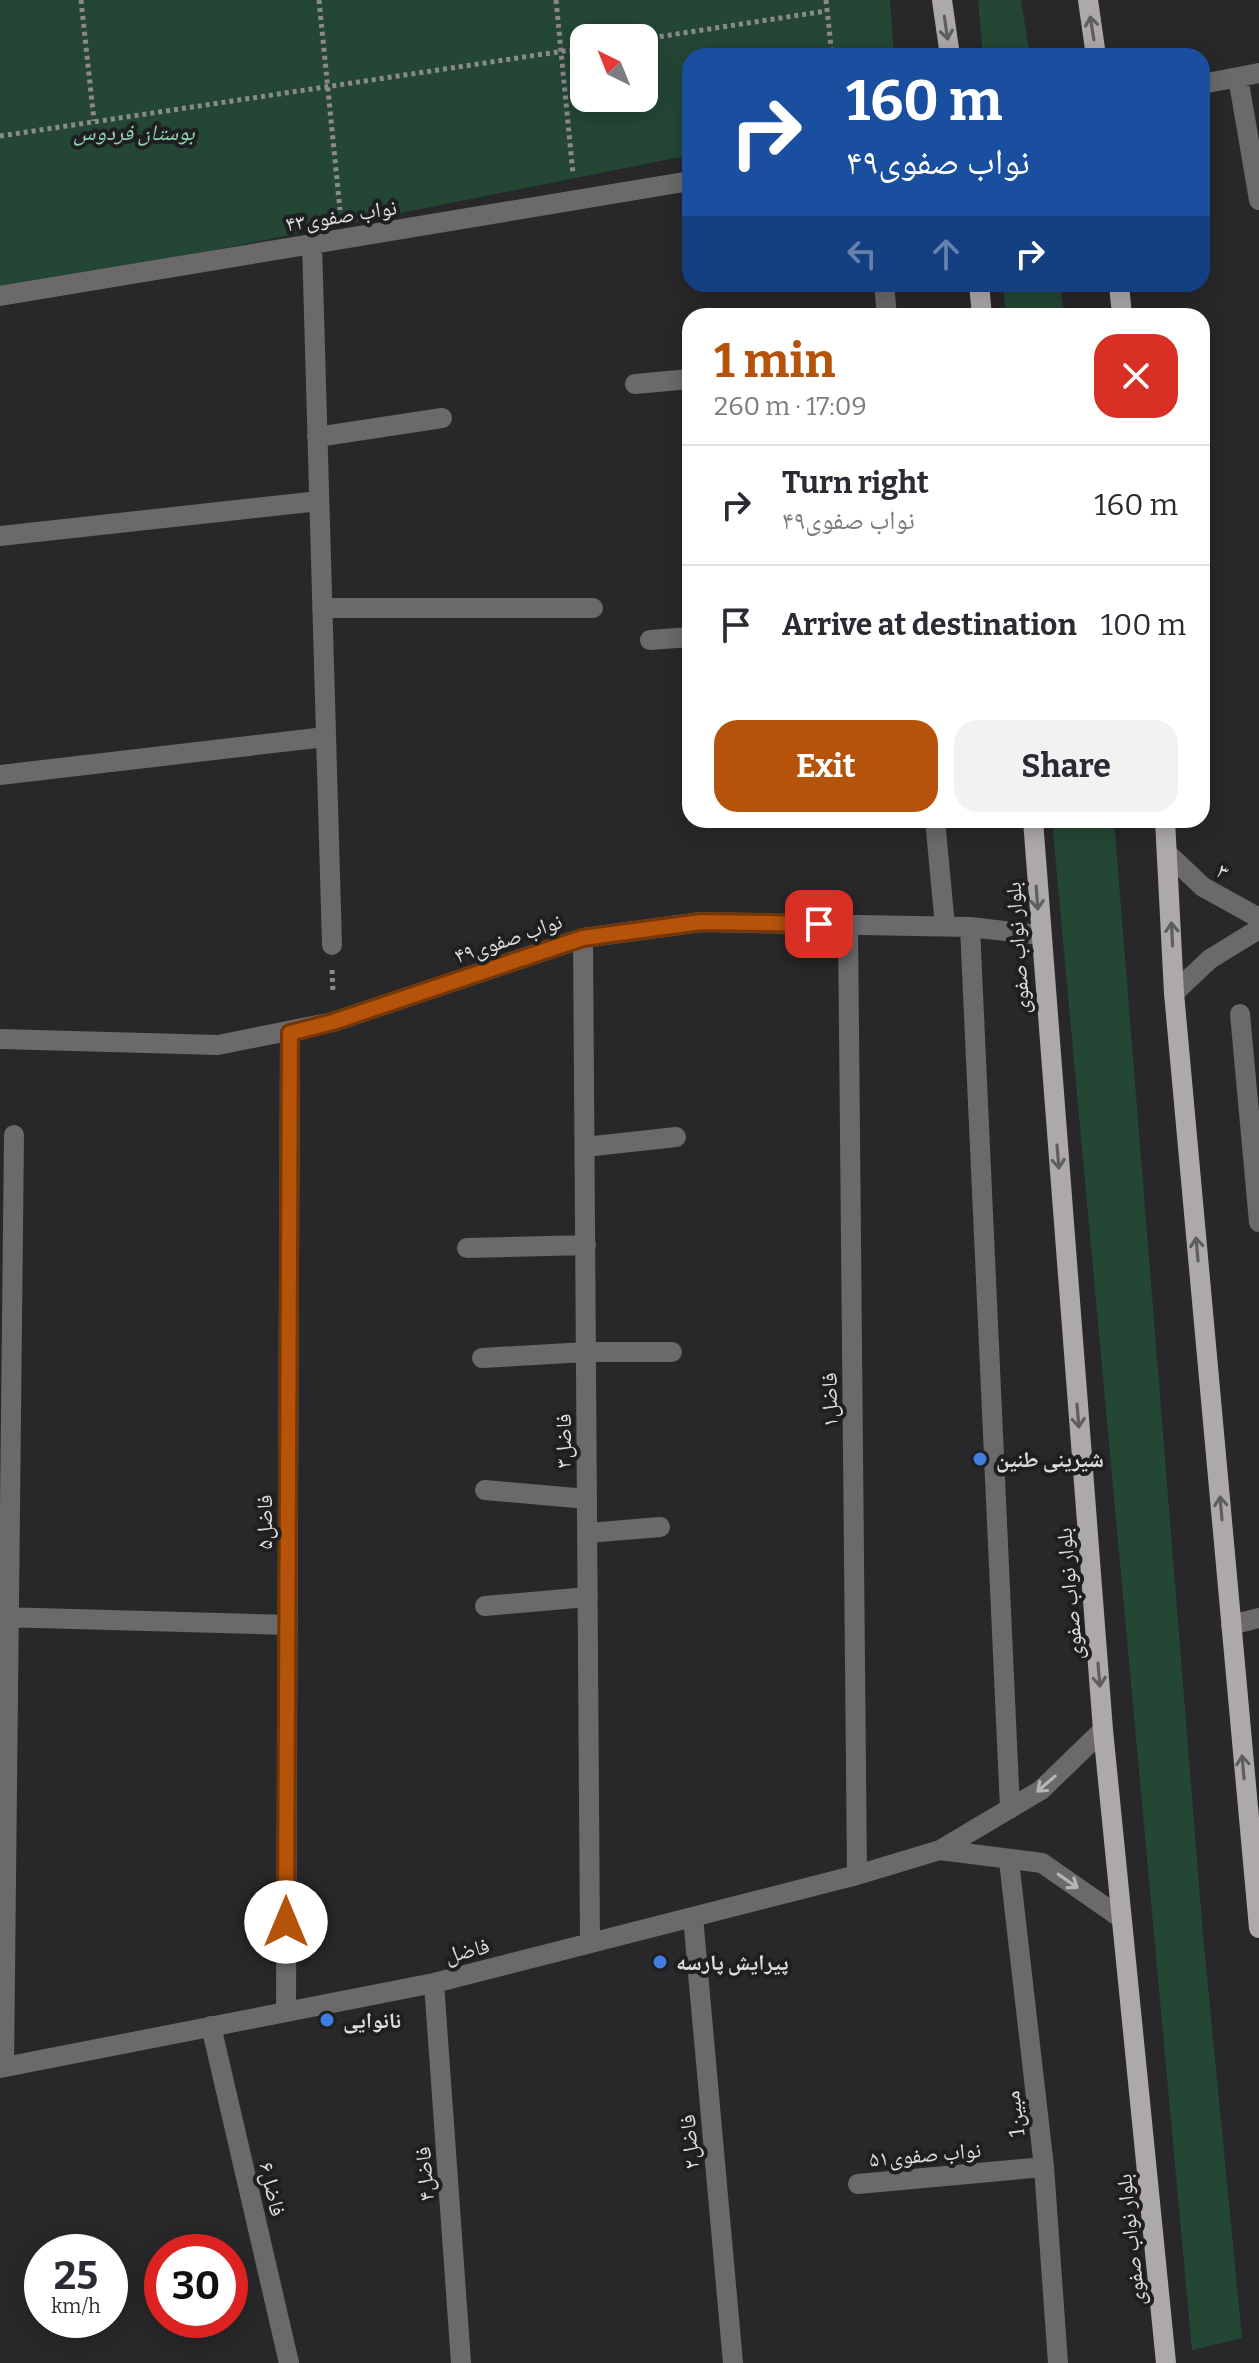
<!DOCTYPE html>
<html lang="en">
<head>
<meta charset="utf-8">
<style>
	:root { --surface:#fff; --page:#f2f2f3; --text:#2b2b33; --muted:#7c7c81; --line:#e1e1e2; --accent:#b45309 }
	body { margin:0; font-family:Bitter,"Noto Naskh Arabic",serif; background:var(--page); color:var(--text); height:100vh; display:flex; flex-direction:column; font-size:30px; white-space:nowrap }
	* { box-sizing:border-box; margin:0 }
	p { font-size:26px; color:var(--muted) }
	.icon { flex:none; width:44px; height:44px; fill:none; stroke:currentColor; stroke-width:2; stroke-linecap:round; stroke-linejoin:round }
	.map { position:relative; flex:1; overflow:hidden }
	.sheet { position:absolute; left:682px; top:308px; width:528px; height:520px; display:flex; flex-direction:column; background:var(--surface); border-radius:24px; box-shadow:0 4px 20px #0003 }
	.sheet>* { flex:none }
	.guide { position:absolute; left:682px; top:48px; width:528px; height:244px; border-radius:24px; box-shadow:0 4px 20px #0003; background:#1a4fa0; color:#fff; overflow:hidden }
	.needle { width:52px; rotate:317deg }
	.tools { position:absolute; left:570px; top:24px; display:grid; gap:16px }
	.tools a { display:grid; place-items:center; width:88px; height:88px; border-radius:16px; background:var(--surface); box-shadow:0 4px 20px #0003; font-size:40px }
	.speed { position:absolute; left:24px; top:2234px; display:flex; gap:16px; font-size:40px; font-weight:700; text-align:center }
	.speed>* { display:grid; place-content:center; width:104px; height:104px; border-radius:50%; background:var(--surface); box-shadow:0 4px 20px #0003; line-height:1 }
	.speed small { font-size:20px; font-weight:400 }
	.speed .limit { border:12px solid #d22; background:#fff; color:#111 }
	.pin { position:absolute; display:grid; place-items:center; width:68px; height:68px; color:#fff; margin:-34px; border-radius:16px; box-shadow:0 4px 12px #0006 }
	.me { position:absolute; width:88px; margin:-44px; rotate:0deg; stroke-linejoin:round; filter:drop-shadow(0 0 6px #0008) }
	.turn { display:flex; align-items:center; gap:28px; height:168px; padding:0 32px; font-size:36px }
	.turn .icon { width:104px; height:104px; stroke-width:2.5 }
	.turn b { display:block; font-size:56px; line-height:68px }
	.lanes { display:flex; align-items:center; height:76px; padding:0 32px; background:#0003; justify-content:center; gap:40px; direction:ltr }
	.lanes .off { opacity:.35 }
	.round { display:grid; place-items:center; flex:none; width:84px; height:84px; border-radius:24px; background:var(--page) }
	.headline { display:flex; align-items:center; justify-content:space-between; height:136px; padding:0 32px }
	h1 { font-size:48px; font-weight:700; line-height:60px; color:var(--accent) }
	.cta { display:flex; gap:16px; margin-top:auto; padding:16px 32px }
	.cta a { flex:1; height:92px; border-radius:24px; background:var(--accent); color:#fff; font-size:32px; font-weight:700; line-height:92px; text-align:center }
	.cta a+a { background:var(--page); color:var(--text) }
	ul { padding:0; list-style:none }
	li { display:flex; align-items:center; gap:24px; height:120px; padding:0 32px; border-top:2px solid var(--line) }
	li div { flex:1 }
	li b { display:block; font-size:30px }
	li em { font-style:normal }
	.map>svg:first-child { display:block }
	.green { fill:#244735; fill-rule:evenodd }
	.lines { fill:none; stroke-linecap:round; stroke-linejoin:round }
	.path { stroke:#8a8a8c; stroke-width:5; stroke-dasharray:4 4; stroke-linecap:butt }
	.minor { stroke:#6b6969; stroke-width:20 }
	.major { stroke:#ada9aa; stroke-width:20 }
	.oneway { stroke:#5f5d5f }
	.oneway2 { stroke:#b5b4b6 }
	.route-casing { stroke:#753606; stroke-width:20 }
	.route { stroke:#b45309; stroke-width:14 }
	.shop-dot { fill:#3f7fe0; stroke:#1f1f22; stroke-width:3 }
	.labels { text-anchor:middle; stroke-width:8; stroke-linejoin:round; paint-order:stroke }
	.park-label { font-size:22px; font-style:italic; fill:#8dd7b0; stroke:#1f1f22 }
	.street-label { font-size:22px; fill:#dddddf; stroke:#1f1f22 }
	.poi-label { font-size:22px; font-weight:bold; fill:#dddddf; stroke:#1f1f22; text-anchor:start }
</style>
</head>
<body>
<div class="map">
<svg width="1259" height="2363" viewBox="0 0 1259 2363">
	<rect width="100%" height="100%" fill="#28282b"/>
	<!-- green -->
	<path class="green" d="M0 0H890L894 56H690V155L0 293ZM584 38H644V98H584Z
		M978 0H1021L1030 56H983Z
		M1003 284H1060L1064 316H1006Z
		M1052 820H1114L1203 1935 1242 2338 1192 2350Z"/>
	<g class="lines">
		<!-- path -->
		<path class="path" d="M81 0 94 121
			M319 0 340 210
			M556 0 573 174
			M826 0 832 56
			M644 39 826 11
			M0 136 584 48
			M332 970 333 992"/>
		<!-- minor -->
		<path class="minor" d="M1238 77 1259 200
			M1202 84 1259 73
			M312 244 332 945
			M884 284 887 316
			M0 296 690 181
			M635 384 690 379
			M317 437 442 418
			M0 536 319 501
			M322 608H593
			M650 640 690 637
			M0 775 325 737
			M935 820 945 926
			M1168 854 1203 887 1259 918
			M848 924 857 1875
			M970 927 1010 1809
			M583 938 590 1943
			M1174 993 1210 959 1259 929
			M1240 1014 1259 1222
			M0 1039 218 1045 333 1022 583 938 701 922 970 927 1040 935
			M585 1147 676 1137
			M467 1248 586 1245
			M482 1358 586 1352H672
			M485 1490 587 1499
			M588 1533 660 1527
			M485 1606 588 1597
			M0 1617 288 1625
			M1231 1625 1259 1618
			M940 1850 1042 1863 1121 1918
			M1009 1861 1044 2167 1058 2363
			M693 1917 733 2363
			M434 1983 461 2363
			M286 2011 290 1033
			M211 2026 289 2363
			M4 2067 14 1135
			M0 2068 434 1983 857 1875 940 1850 1041 1790 1103 1730
			M858 2184 1044 2167"/>
		<!-- major -->
		<path class="major" d="M942 0 950 56
			M1088 0 1096 56
			M979 284 982 316
			M1119 284 1122 316
			M1033 820 1103 1730 1166 2363
			M1165 820 1174 993 1259 1928"/>
	</g>
	<!-- one-way arrows -->
	<defs><path id="oneway-shaft" d="M-6 0H5M1.5-3L5.5 0L1.5 3" fill="none" stroke-width="1.6" stroke-linecap="round" stroke-linejoin="round" transform="scale(2)"/></defs>
	<g class="oneway">
		<use href="#oneway-shaft" transform="translate(946 28) rotate(82)"/>
		<use href="#oneway-shaft" transform="translate(1092 28) rotate(-99)"/>
		<use href="#oneway-shaft" transform="translate(1037 898) rotate(86)"/>
		<use href="#oneway-shaft" transform="translate(1172 934) rotate(-93)"/>
		<use href="#oneway-shaft" transform="translate(1058 1157) rotate(85)"/>
		<use href="#oneway-shaft" transform="translate(1197 1249) rotate(-95)"/>
		<use href="#oneway-shaft" transform="translate(1078 1416) rotate(85)"/>
		<use href="#oneway-shaft" transform="translate(1221 1508) rotate(-95)"/>
		<use href="#oneway-shaft" transform="translate(1099 1675) rotate(85)"/>
		<use href="#oneway-shaft" transform="translate(1243 1767) rotate(-95)"/>
	</g>
	<g class="oneway2">
		<use href="#oneway-shaft" transform="translate(1046 1784) rotate(139)"/>
		<use href="#oneway-shaft" transform="translate(1068 1881) rotate(35)"/>
	</g>
	<g class="lines">
		<!-- route casing -->
		<g class="route-casing">
			<path id="route" d="M286 1922 290 1033 333 1022 583 938 701 922 819 924"/>
		</g>
		<!-- route -->
		<use href="#route" class="route"/>
	</g>
	<!-- markers -->
	<g class="shop-dot">
		<circle cx="980" cy="1459" r="8"/>
		<circle cx="660" cy="1962" r="8"/>
		<circle cx="327" cy="2020" r="8"/>
	</g>
	<g class="labels">
		<!-- park labels -->
		<g class="park-label">
			<text x="134" y="140">بوستان فردوس</text>
		</g>
		<!-- street labels -->
		<g class="street-label">
			<text transform="translate(341 215) rotate(-9)" y="8">۴۳نواب صفوی</text>
			<text transform="translate(1223 871) rotate(33)" y="8">۳</text>
			<text transform="translate(508 938) rotate(-19)" y="8">۴۹نواب صفوی</text>
			<text transform="translate(1017 948) rotate(-94)" y="8">بلوار نواب صفوی</text>
			<text transform="translate(829 1400) rotate(-91)" y="8">۱فاضل</text>
			<text transform="translate(563 1441) rotate(-90)" y="8">۳فاضل</text>
			<text transform="translate(264 1522) rotate(-90)" y="8">۵فاضل</text>
			<text transform="translate(1069 1594) rotate(-95)" y="8">بلوار نواب صفوی</text>
			<text transform="translate(467 1950) rotate(-14)" y="8">فاضل</text>
			<text transform="translate(1014 2114) rotate(-97)" y="8">1مبین</text>
			<text transform="translate(689 2142) rotate(-95)" y="8">۲فاضل</text>
			<text transform="translate(925 2154) rotate(-5)" y="8">۵۱نواب صفوی</text>
			<text transform="translate(424 2174) rotate(-94)" y="8">۴فاضل</text>
			<text transform="translate(273 2189) rotate(77)" y="8">۶فاضل</text>
			<text transform="translate(1130 2240) rotate(-96)" y="8">بلوار نواب صفوی</text>
		</g>
		<!-- poi labels -->
		<g class="poi-label">
			<text x="996" y="1467">شیرینی طنین</text>
			<text x="676" y="1970">پیرایش پارسه</text>
			<text x="343" y="2028">نانوایی</text>
		</g>
	</g>
</svg>
<div class="tools">
<a><svg class="needle" viewBox="-14 -14 28 28"><path d="M0-13l5 13h-10z" fill="#e53935"/><path d="M0 13l5-13h-10z" fill="#7c7c81"/></svg></a>
</div>
<div class="speed"><div>25<small>km/h</small></div><div class="limit">30</div></div>
<div class="pin" style="left:819px;top:924px;background:#d93025"><svg class="icon" aria-label="arrive" viewBox="0 0 24 24"><path d="M6 21V4h12l-3 4 3 4H6"/></svg></div>
<svg class="me" style="left:286px;top:1922px" viewBox="-20 -20 40 40"><circle r="19" fill="#fff"/><path d="M0-13L10 11 0 6-10 11z" fill="#b45309"/></svg>
<div class="guide">
<div class="turn"><svg class="icon" aria-label="right" viewBox="0 0 24 24"><path d="M7 20v-9h11M14 6l5 5-5 5"/></svg><div><b>160 m</b>۴۹نواب صفوی</div></div>
<div class="lanes"><svg class="icon off" aria-label="left" viewBox="0 0 24 24"><path d="M17 20v-9H6M10 6l-5 5 5 5"/></svg><svg class="icon off" aria-label="ahead" viewBox="0 0 24 24"><path d="M12 20V5M6 11l6-6 6 6"/></svg><svg class="icon" aria-label="right" viewBox="0 0 24 24"><path d="M7 20v-9h11M14 6l5 5-5 5"/></svg></div>
</div>
<section class="sheet">
<div class="headline"><div><h1>1 min</h1><p>260 m · 17:09</p></div><a class="round" style="background:#d93025;color:#fff"><svg class="icon" aria-label="close" viewBox="0 0 24 24"><path d="M6 6l12 12M18 6L6 18"/></svg></a></div>
<ul>
<li><svg class="icon" aria-label="right" viewBox="0 0 24 24"><path d="M7 20v-9h11M14 6l5 5-5 5"/></svg><div><b>Turn right</b><p>۴۹نواب صفوی</p></div><em>160 m</em></li>
<li><svg class="icon" aria-label="arrive" viewBox="0 0 24 24"><path d="M6 21V4h12l-3 4 3 4H6"/></svg><div><b>Arrive at destination</b></div><em>100 m</em></li>
</ul>
<div class="cta"><a>Exit</a><a>Share</a></div>
</section>
</div>
</body>
</html>
